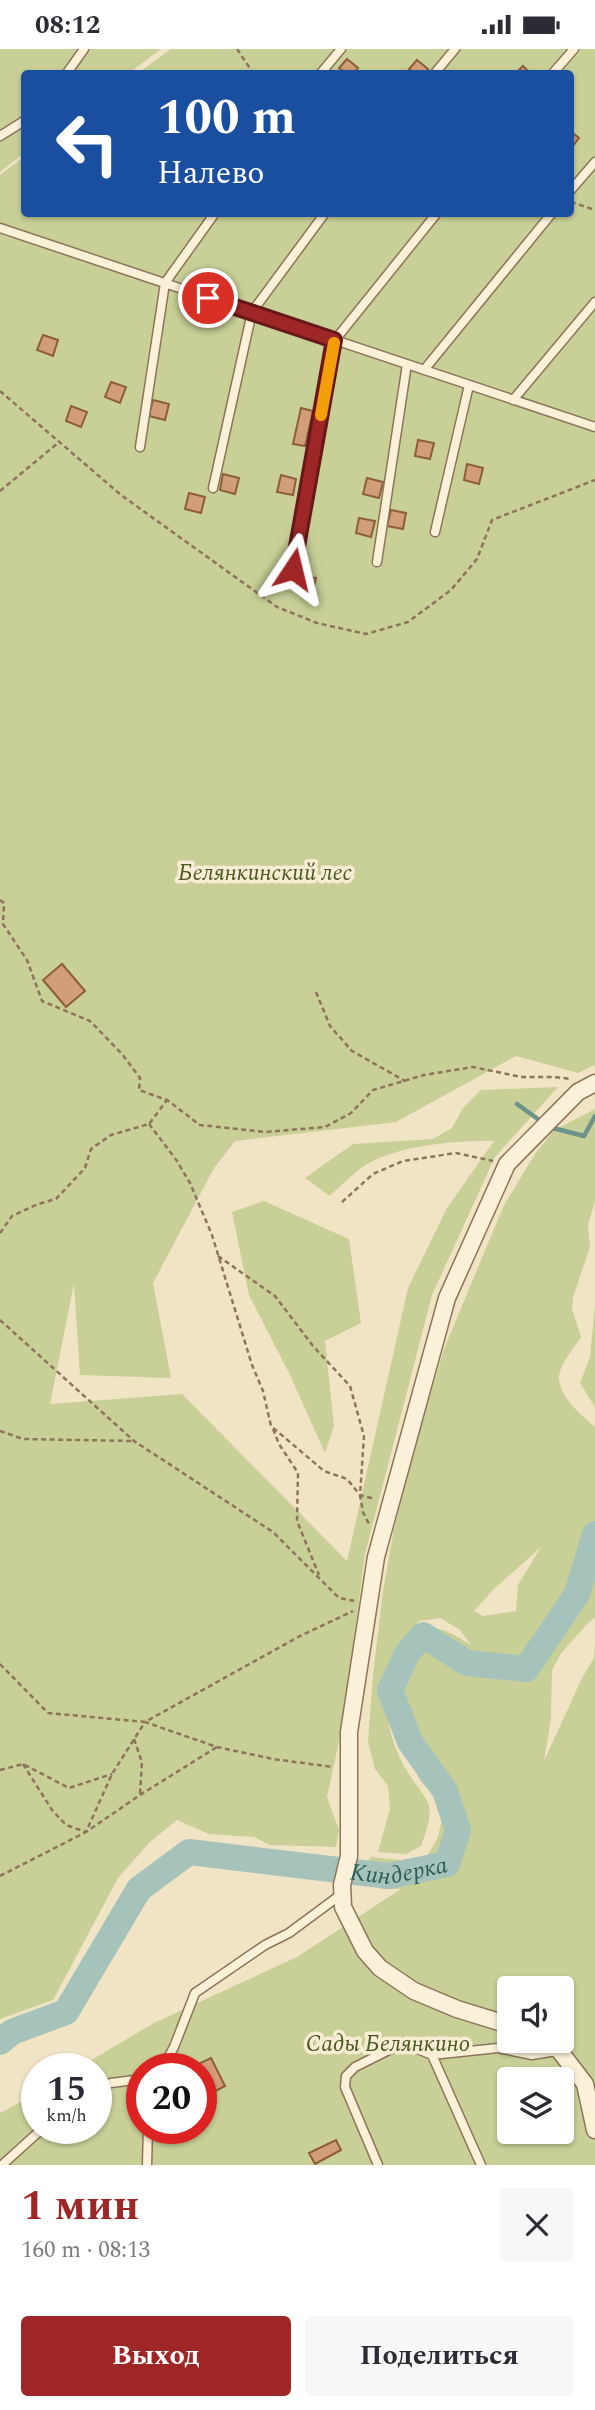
<!DOCTYPE html>
<html lang="ru">
<head>
<meta charset="utf-8">
<style>
	:root { --surface:#fff; --page:#f7f7f7; --text:#2b2b33; --muted:#7c7c81; --accent:#9f2626 }
	body { margin:0; font-family:Spectral,serif; background:var(--page); color:var(--text); height:100vh; display:flex; flex-direction:column; font-size:26px; white-space:nowrap }
	* { box-sizing:border-box; margin:0 }
	p { font-size:23px; color:var(--muted) }
	.icon { flex:none; width:38px; height:38px; fill:none; stroke:currentColor; stroke-width:2; stroke-linecap:round; stroke-linejoin:round }
	.map { position:relative; height:2116px; overflow:hidden }
	.details { display:flex; flex-direction:column; background:var(--surface); flex:1 }
	.details>* { flex:none }
	.hud { position:absolute; left:21px; top:21px; width:553px; height:147px; border-radius:7px; box-shadow:0 2px 5px #0004; background:#1a4fa0; color:#fff; overflow:hidden }
	.tools { position:absolute; left:497px; top:1927px; display:grid; gap:14px }
	.tools a { display:grid; place-items:center; width:77px; height:77px; border-radius:7px; background:var(--surface); box-shadow:0 2px 5px #0004; font-size:35px }
	.speed { position:absolute; left:21px; top:2004px; display:flex; gap:14px; font-size:35px; font-weight:700; text-align:center }
	.speed>* { display:grid; place-content:center; width:91px; height:91px; border-radius:50%; background:var(--surface); box-shadow:0 2px 5px #0004; line-height:1 }
	.speed small { font-size:18px; font-weight:400 }
	.speed .limit { border:10px solid #d22; background:#fff; color:#111 }
	.pin { position:absolute; display:grid; place-items:center; width:60px; height:60px; color:#fff; margin:-30px; border:4px solid #fff; border-radius:50%; box-shadow:0 2px 7px #0007 }
	.me { position:absolute; width:77px; margin:-38px; rotate:10deg; stroke-linejoin:round; filter:drop-shadow(0 0 5px #0008) }
	.turn { display:flex; align-items:center; gap:24px; height:147px; padding:0 21px; font-size:32px }
	.turn .icon { width:91px; height:91px; stroke-width:2.5 }
	.turn b { display:block; font-size:49px; line-height:60px }
	.round { display:grid; place-items:center; flex:none; width:74px; height:74px; border-radius:7px; background:var(--page) }
	.headline { display:flex; align-items:center; justify-content:space-between; height:119px; padding:0 21px }
	h1 { font-size:42px; font-weight:700; line-height:52px; color:var(--accent) }
	.cta { display:flex; gap:14px; margin-top:auto; padding:14px 21px }
	.cta a { flex:1; height:80px; border-radius:7px; background:var(--accent); color:#fff; font-size:28px; font-weight:700; line-height:80px; text-align:center }
	.cta a+a { background:var(--page); color:var(--text) }
	.status { display:flex; justify-content:space-between; align-items:center; height:49px; padding:0 35px; background:var(--surface); direction:ltr }
	.status svg { height:19px; fill:currentColor }
	.map>svg:first-child { display:block }
	.green { fill:#c8cf97; fill-rule:evenodd }
	.lines { fill:none; stroke-linecap:round; stroke-linejoin:round }
	.stream { stroke:#6c9289; stroke-width:4.5 }
	.river { stroke:#a6c3bb; stroke-width:26 }
	.building { fill:#d19e77; stroke:#8d5e3d; stroke-width:2 }
	.lane-casing { stroke:#8c7559; stroke-width:11 }
	.street-casing { stroke:#8c7559; stroke-width:19 }
	.path { stroke:#8c7559; stroke-width:2.5; stroke-dasharray:5 3.5; stroke-linecap:butt }
	.lane { stroke:#fbf0d8; stroke-width:8 }
	.street { stroke:#fbf0d8; stroke-width:16 }
	.route-casing { stroke:#671919; stroke-width:18 }
	.route { stroke:#9f2626; stroke-width:12 }
	.slow { stroke:#f59e0b; stroke-width:12 }
	.labels { text-anchor:middle; stroke-width:7; stroke-linejoin:round; paint-order:stroke }
	.park-label { font-size:23px; font-style:italic; fill:#4b5923; stroke:#f7edd4 }
	.water-label { font-size:24px; font-style:italic; fill:#2c5c59; stroke:#f7edd4 }
</style>
</head>
<body>
<div class="status"><b>08:12</b><svg viewBox="0 0 49 12"><path d="M0 12V9h3v3zM5 12V6h3v6zM10 12V3h3v9zM15 12V0h3v12zM26 1h20v11H26zM47 4h2v5h-2z"/></svg></div>
<div class="map">
<svg width="595" height="2116" viewBox="0 0 595 2116">
	<rect width="100%" height="100%" fill="#f1e4c4"/>
	<!-- green -->
	<path class="green" d="M0 0H161L129 24H24V104L0 123Z
		M171 0H595V1016L578 1024 516 1007 396 1073 235 1092 214 1119 153 1234 171 1329 80 1326 74 1234 50 1355 182 1345 347 1512 408 1239 447 1159 494 1092C458 1091 399 1096 367 1115 354 1124 341 1136 330 1147L305 1129 353 1095 433 1090 452 1079 463 1059 481 1041 558 1038 495 1108 432 1246 365 1505 343 1674 327 1748 339 1781 336 1798 270 1796 254 1788 209 1785 177 1771 150 1793 118 1829 53 1951 0 1970V126L24 108V164H570V24H138Z
		M595 1060V1152L588 1176 590 1198 573 1248 572 1260 581 1288C574 1299 560 1315 559 1328 559 1348 582 1367 595 1378V1569L590 1572 562 1603 552 1621 551 1669 544 1712 582 1629 594 1609 595 1592V2116H0V2064L37 2044V2079H96V2020L78 2019 154 1974 297 1908 401 1840H383L362 1832 365 1817 371 1808 408 1812 428 1806 438 1788 443 1765 438 1749 421 1733 397 1684 386 1644C385 1669 393 1700 407 1722 413 1733 423 1743 428 1754 433 1765 425 1786 421 1797L406 1805 378 1803 390 1760 388 1737 375 1720 368 1692 373 1626 383 1542 394 1480 418 1387 444 1300 504 1156 535 1105 553 1082ZM541 1498 518 1536 516 1562 483 1567 474 1562 494 1540ZM440 1569 460 1581 471 1596C462 1591 453 1584 442 1581 409 1571 399 1617 385 1638 384 1621 408 1586 419 1572ZM509 1939H562V1992H509ZM142 2020H201V2079H142ZM509 2030H562V2082H509Z
		M264 1152 349 1190 361 1274 325 1292 334 1377 325 1404 290 1326 249 1246 232 1163Z
		M595 1255V1358L580 1334 590 1308Z"/>
	<g class="lines">
		<!-- stream -->
		<path class="stream" d="M517 1055 542 1073
			M549 1078 584 1087 595 1067"/>
		<!-- river -->
		<path class="river" id="s1" d="M0 1993 12 1983 66 1963 139 1840 189 1803 389 1827 447 1815 458 1781 445 1742 410 1693 390 1641 408 1603 423 1586 467 1614 526 1620 577 1545 595 1485"/>
	</g>
	<!-- building -->
	<path class="building" d="M347 10 358 19 354 24H346L339 19Z
		M417 11 428 20 425 24H415L409 20Z
		M523 17 530 24H516Z
		M570 82 579 89 572 98 570 97Z
		M43 286 58 291 53 307 37 301Z
		M111 333 126 338 120 354 105 348Z
		M153 351 169 355 165 371 149 367Z
		M71 357 87 363 81 378 66 372Z
		M301 359 313 362 305 397 293 395Z
		M418 391 434 394 430 410 415 407Z
		M467 415 483 419 479 435 464 431Z
		M223 425 239 429 235 445 220 441Z
		M281 426 296 430 293 446 277 443Z
		M367 429 383 433 379 449 363 445Z
		M189 444 205 448 201 464 185 460Z
		M391 461 406 464 403 480 387 477Z
		M359 469 375 472 371 488 356 484Z
		M300 526 316 529 312 545 296 542Z
		M62 915 85 942 66 958 43 931Z
		M211 2009 225 2037 210 2045 201 2027V2020H197L196 2016Z
		M336 2091 341 2101 315 2115 309 2104Z"/>
	<g class="lines">
		<!-- lane casing -->
		<g class="lane-casing">
			<path id="lane" d="M67 24 84 0
				M321 24 341 0
				M435 24 455 0
				M553 24 574 0
				M0 87 24 72
				M570 142 595 113
				M0 179 595 378
				M424 321 552 164
				M513 351 595 253
				M140 398 165 234 215 164
				M213 439 252 263 325 164
				M435 483 469 336
				M377 513 407 315
				M293 520 335 291 437 164
				M432 2006 481 2116
				M162 2020 174 1998 195 1944 265 1896 289 1884 343 1844
				M96 2039 111 2034 142 2030
				M2 2116 43 2079
				M147 2116 148 2079
				M378 2116 345 2038 346 2027 355 2018 403 1994 432 2006 498 1999 532 2006 556 2002"/>
		</g>
		<!-- street casing -->
		<g class="street-casing">
			<path id="street" d="M509 1976 457 1960 414 1942 380 1919 365 1902 343 1858 342 1836 349 1807V1683L376 1508 447 1249 507 1115 578 1043 595 1034
				M540 1992 559 2001 585 2035 595 2081"/>
		</g>
		<!-- path -->
		<path class="path" d="M237 0 253 24
			M571 153 595 161
			M0 342 121 446 277 558 317 574 366 585 408 573 451 541 477 510 492 471 595 431
			M0 442 58 394
			M0 851 4 854 3 875 27 911 42 952 90 972 122 1005 140 1029 139 1041 167 1051 200 1076 265 1083 325 1078 351 1064 373 1041 424 1026 473 1018 521 1028H555L571 1030
			M316 943 330 977 352 1002 405 1032
			M149 1075 177 1112 190 1134 212 1186 252 1316 263 1342 271 1377 324 1422 347 1430 360 1446 375 1450
			M342 1153 373 1125 403 1112 456 1104 493 1112
			M0 1184 12 1167 38 1155 56 1150 85 1119 91 1100 111 1086 149 1075 167 1051
			M218 1207 275 1247 313 1297 350 1337 364 1387 360 1446 363 1463 369 1475
			M0 1271 134 1392 273 1483 339 1549 355 1552
			M273 1380 279 1395 298 1424 297 1472 319 1526
			M0 1382 23 1390 132 1392
			M0 1615 48 1664 145 1673 300 1587 353 1562
			M134 1690 142 1713 140 1745
			M23 1715 52 1761 66 1776 86 1783 140 1746 217 1698
			M0 1721 23 1715 69 1739 112 1725
			M0 1827 86 1783 112 1725 145 1673 217 1698 273 1710 333 1718"/>
		<!-- lane -->
		<use href="#lane" class="lane"/>
		<!-- street -->
		<use href="#street" class="street"/>
	</g>
	<g class="lines">
		<!-- route casing -->
		<g class="route-casing">
			<path id="route" d="M208 249 334 291 293 520"/>
		</g>
		<!-- route -->
		<use href="#route" class="route"/>
		<!-- slow -->
		<path class="slow" d="M321 366 334 294"/>
	</g>
	<g class="labels">
		<!-- park labels -->
		<g class="park-label">
			<text x="265" y="831">Белянкинский лес</text>
			<text x="388" y="2002">Сады Белянкино</text>
		</g>
		<!-- water labels -->
		<g class="water-label">
			<text dy="8" stroke="none"><textPath href="#s1" startOffset="490">Киндерка</textPath></text>
		</g>
	</g>
</svg>
<div class="tools">
<a><svg class="icon" aria-label="sound" viewBox="0 0 24 24"><path d="M4 9h4l5-4v14l-5-4H4zM17 9q2 3 0 6"/></svg></a>
<a><svg class="icon" aria-label="layers" viewBox="0 0 24 24"><path d="M12 4l9 5-9 5-9-5zM3 14l9 5 9-5"/></svg></a>
</div>
<div class="speed"><div>15<small>km/h</small></div><div class="limit">20</div></div>
<div class="pin" style="left:208px;top:249px;background:#d93025"><svg class="icon" aria-label="arrive" viewBox="0 0 24 24"><path d="M6 21V4h12l-3 4 3 4H6"/></svg></div>
<svg class="me" style="left:293px;top:520px" viewBox="-20 -20 40 40"><path d="M0-17L14 15 0 8-14 15z" fill="#9f2626" stroke="#fff" stroke-width="4"/></svg>
<div class="hud">
<div class="turn"><svg class="icon" aria-label="left" viewBox="0 0 24 24"><path d="M17 20v-9H6M10 6l-5 5 5 5"/></svg><div><b>100 m</b>Налево</div></div>
</div>
</div>
<section class="details">
<div class="headline"><div><h1>1 мин</h1><p>160 m · 08:13</p></div><a class="round"><svg class="icon" aria-label="close" viewBox="0 0 24 24"><path d="M6 6l12 12M18 6L6 18"/></svg></a></div>
<div class="cta"><a>Выход</a><a>Поделиться</a></div>
</section>
</body>
</html>
